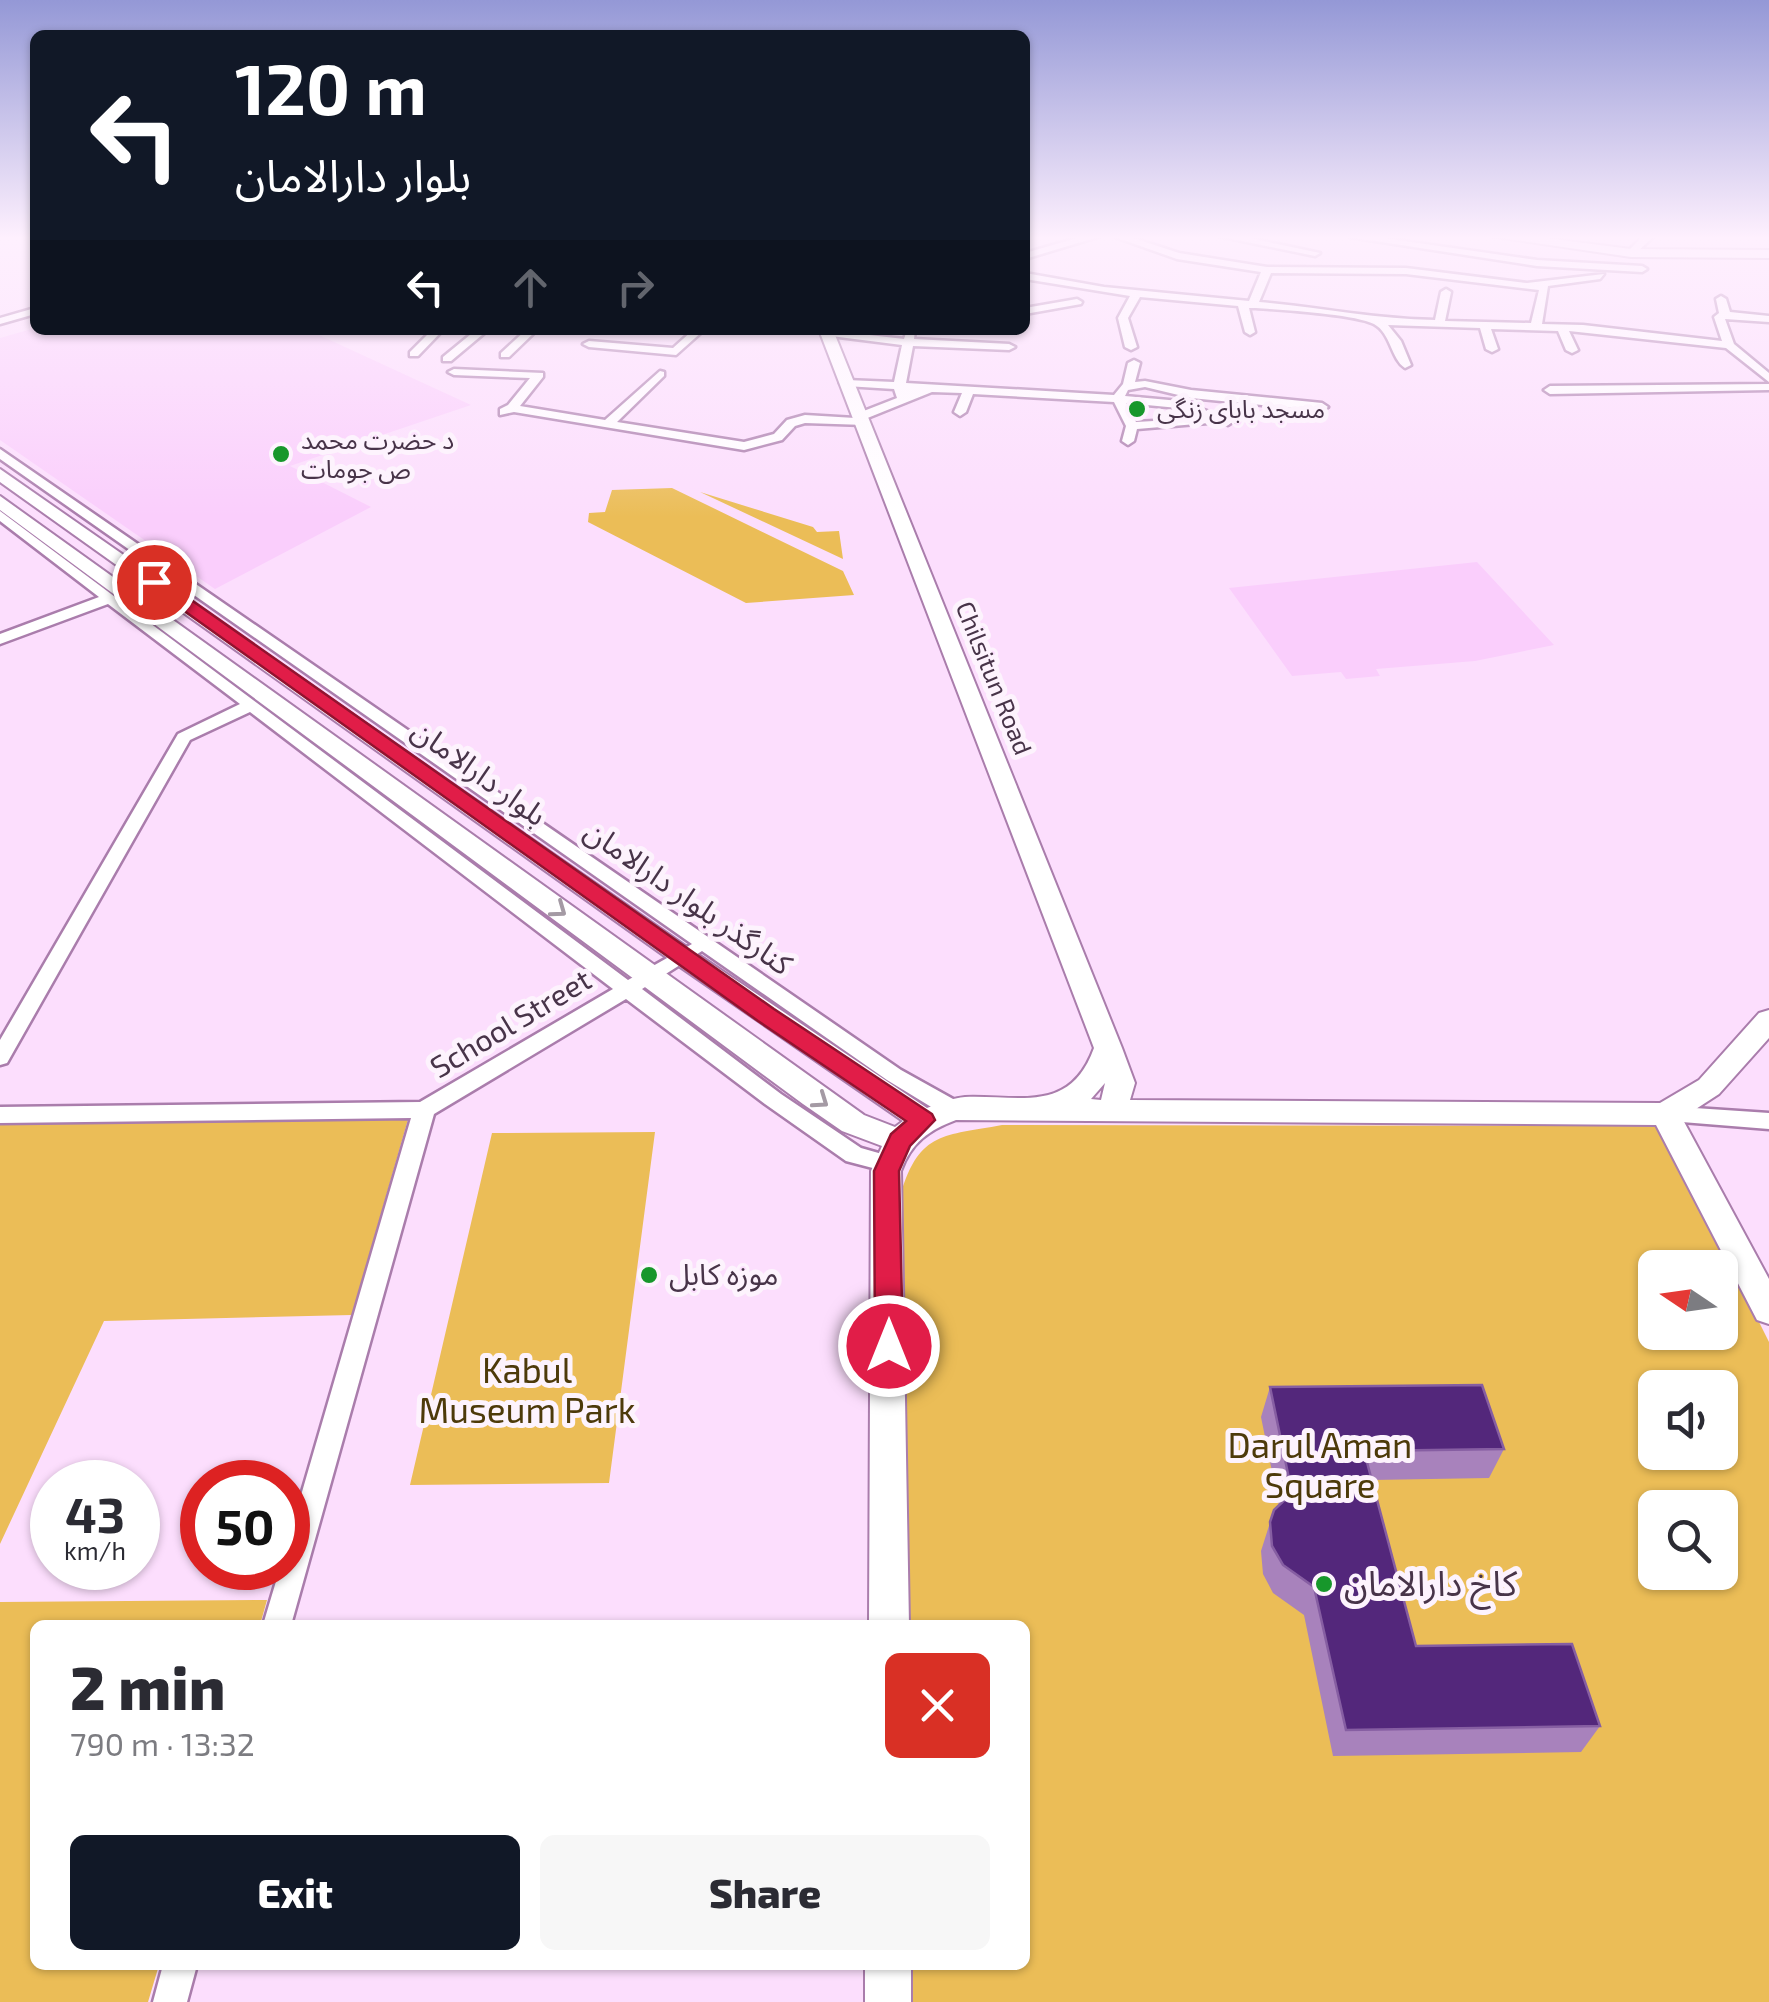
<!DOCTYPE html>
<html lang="en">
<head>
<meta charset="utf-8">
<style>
	:root { --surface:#fff; --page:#f7f7f7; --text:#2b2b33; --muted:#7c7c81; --accent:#111827 }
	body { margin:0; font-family:"Exo 2","Noto Sans Arabic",sans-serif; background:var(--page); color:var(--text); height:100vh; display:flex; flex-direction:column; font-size:38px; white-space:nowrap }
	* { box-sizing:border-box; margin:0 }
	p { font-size:32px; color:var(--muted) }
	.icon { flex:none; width:55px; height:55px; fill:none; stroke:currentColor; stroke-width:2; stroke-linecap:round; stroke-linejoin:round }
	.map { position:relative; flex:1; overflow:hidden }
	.details { position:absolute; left:30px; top:1620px; width:1000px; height:350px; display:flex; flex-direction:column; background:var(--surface); border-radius:15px; box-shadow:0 2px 8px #0004 }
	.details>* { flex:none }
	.hud { position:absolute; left:30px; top:30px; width:1000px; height:305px; border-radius:15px; box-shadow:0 2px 8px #0004; background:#111827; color:#fff; overflow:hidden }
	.needle { width:65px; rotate:283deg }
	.tools { position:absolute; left:1638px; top:1250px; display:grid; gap:20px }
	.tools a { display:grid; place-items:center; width:100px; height:100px; border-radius:15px; background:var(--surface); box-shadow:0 2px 8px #0004; font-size:50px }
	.speed { position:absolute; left:30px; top:1460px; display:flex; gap:20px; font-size:50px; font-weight:700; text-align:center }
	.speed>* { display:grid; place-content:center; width:130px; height:130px; border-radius:50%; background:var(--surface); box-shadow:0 2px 8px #0004; line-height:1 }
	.speed small { font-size:25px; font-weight:400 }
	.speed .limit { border:15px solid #d22; background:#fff; color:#111 }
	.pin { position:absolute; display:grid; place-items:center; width:85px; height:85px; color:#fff; margin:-42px; border:5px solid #fff; border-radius:50%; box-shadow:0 2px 10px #0007 }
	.me { position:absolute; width:110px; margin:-55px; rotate:0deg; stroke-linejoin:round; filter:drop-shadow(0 0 8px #0008) }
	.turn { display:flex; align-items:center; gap:35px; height:210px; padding:0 40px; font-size:45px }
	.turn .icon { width:130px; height:130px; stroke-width:2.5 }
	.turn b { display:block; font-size:70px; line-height:85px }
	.lanes { display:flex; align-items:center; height:95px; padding:0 40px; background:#0003; justify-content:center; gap:50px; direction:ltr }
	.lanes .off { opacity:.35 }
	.round { display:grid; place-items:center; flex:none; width:105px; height:105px; border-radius:15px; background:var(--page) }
	.overview { display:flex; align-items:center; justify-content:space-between; height:170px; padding:0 40px }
	h1 { font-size:60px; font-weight:800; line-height:75px }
	.action { display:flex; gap:20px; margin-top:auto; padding:20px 40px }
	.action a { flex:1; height:115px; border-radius:15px; background:var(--accent); color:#fff; font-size:40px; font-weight:800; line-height:115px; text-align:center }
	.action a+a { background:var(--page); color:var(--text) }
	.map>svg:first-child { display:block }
	.built { fill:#facefc }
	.green { fill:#ebbd57; fill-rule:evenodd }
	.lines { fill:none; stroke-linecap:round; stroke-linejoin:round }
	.minor-casing { stroke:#aa7dac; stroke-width:5 }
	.major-casing { stroke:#aa7dac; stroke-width:4 }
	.minor { fill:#fff; fill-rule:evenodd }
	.major { fill:#fff; fill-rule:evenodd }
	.wall { fill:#a882bc }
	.building { fill:#53277b; stroke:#865ea2; stroke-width:2.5 }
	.oneway { stroke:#a49aa4 }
	.route { fill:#e11d48; stroke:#92132f; stroke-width:2.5 }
	.poi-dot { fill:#17972b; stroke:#fdf3fd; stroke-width:4 }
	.labels { text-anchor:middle; stroke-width:10; stroke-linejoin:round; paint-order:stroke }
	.far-poi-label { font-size:25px; fill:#483449; stroke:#fdf3fd; text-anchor:start }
	.far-street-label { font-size:25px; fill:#483449; stroke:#fdf3fd }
	.street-label { font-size:30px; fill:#483449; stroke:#fdf3fd }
	.poi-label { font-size:30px; fill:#483449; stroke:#fdf3fd; text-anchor:start }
	.near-park-label { font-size:35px; fill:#4d3a0a; stroke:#fdf3fd }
	.near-poi-label { font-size:35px; fill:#483449; stroke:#fdf3fd; text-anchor:start }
</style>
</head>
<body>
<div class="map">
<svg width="1769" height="2002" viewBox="0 0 1769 2002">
	<rect width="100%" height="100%" fill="#fcdefd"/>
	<!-- built -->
	<path class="built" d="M35 328 308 330 471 405 290 466 371 507 215 589 0 440V338Z
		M1477 562 1554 645 1475 661 1376 669 1380 676 1346 679 1341 672 1292 676 1229 588Z"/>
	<!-- green -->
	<path class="green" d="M672 488 843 571 854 595 746 603 588 522 589 513 605 512 612 490Z
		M700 492 813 527 817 532 839 531 843 559Z
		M0 1115 409 1116 352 1315 104 1321 0 1544Z
		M1002 1125 1661 1126 1769 1342V2002H909L908 1965H1025V1625H896L901 1193C920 1131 944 1136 1002 1125ZM1655 1268H1720V1332H1655ZM1655 1388H1720V1452H1655ZM1655 1508H1720V1572H1655Z
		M655 1132 609 1483 410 1485 492 1133Z
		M267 1600 260 1625H35V1965H159L148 2002H0V1602Z"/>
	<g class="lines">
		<!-- minor casing -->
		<g class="minor-casing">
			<path id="minor" d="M1084 236H1101L1025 259V253Z
				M1112 236H1127L1179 253 1267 267 1406 268 1527 283 1604 274 1600 279 1548 286 1542 324 1583 325 1722 341 1714 317 1719 313 1716 299 1721 296 1726 299 1730 312 1769 316V322L1725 319 1734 344 1769 373V382L1726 348 1569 331 1578 350 1572 353 1566 350 1558 331 1491 329 1498 349 1492 352 1486 349 1480 328 1388 325 1401 341 1411 365 1405 368C1391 359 1391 333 1374 324 1354 314 1282 310 1256 308H1249L1255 332 1250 335 1245 332 1238 306 1140 297 1128 318 1137 347 1131 350 1125 347 1118 318 1130 296 1025 279V273L1104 287 1249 301 1261 272 1177 259ZM1271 273 1406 274 1539 290 1531 323 1445 321 1451 292 1446 289 1441 292 1435 320C1375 319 1318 307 1259 302Z
				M1218 236H1240L1320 253 1315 256Z
				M1369 236 1537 260 1642 266 1647 269 1642 272 1537 266 1349 237Z
				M1643 236H1654L1634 255H1628V251Z
				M1077 299 1082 302 1081 304 1025 314V308Z
				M35 308V314L0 324V318Z
				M432 330H443L418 356H410V352Z
				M476 330H488L451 361H443V357Z
				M526 330H537L509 357H501V353Z
				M693 330H704L676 355 589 347 583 344 589 341 673 348Z
				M826 330 904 339 907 330H915L914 339 1009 344 1015 347 1009 350 913 346 906 383 1114 395 1123 384 1128 363 1134 360 1140 363 1135 382 1145 381 1191 390 1322 403 1328 407 1322 411 1191 398 1145 387 1128 390 1125 396 1180 401 1234 421 1228 425 1220 422 1137 429 1134 441 1128 445 1122 441 1126 426 1114 402 973 394 966 412 960 416 954 412 962 393 932 392 865 419V425L805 423 795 426 782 440 744 450 514 412 500 415V409L508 405 530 378 454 375 448 372 454 369 543 373V377L520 406 605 420 660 371 664 372V376L617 422 744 442 774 434 787 420 805 415 855 418 856 414 897 398 894 389 846 386 840 383 846 380 894 382 902 345 823 335ZM1126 403 1178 408 1207 418 1136 422Z
				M1769 384V390L1550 394 1544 390 1550 386Z
				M0 449 901 1070 962 1104 965 1110 962 1116H946L887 1080 702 951 642 989 781 1094 861 1148 896 1158 899 1164 896 1170 888 1172 846 1161 765 1104 626 999 434 1114 291 1625H263L280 1568H288V1540L411 1118 0 1123V1107L420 1102 613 989 250 712 190 740 7 1063 0 1065V1040L178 734 240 704 108 604 0 644V634L99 597 0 521V511L628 980 692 944 0 459Z
				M1665 1106 1769 1113V1129L1657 1120 1654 1114 1657 1108Z
				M163 1965H197L187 2002H153Z"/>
		</g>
		<!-- major casing -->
		<g class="major-casing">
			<path id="major" d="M1489 236H1529L1631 249 1769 250V258L1631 257Z
				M819 330H833L1122 1048 1135 1083 1130 1100 1660 1103 1699 1080 1759 1013 1769 1010V1038L1719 1094 1682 1118 1769 1279V1324L1757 1320 1656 1125 956 1120C929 1130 911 1143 901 1171L909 1625H869L871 1171 882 1146 842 1131 803 1104 0 510V496L864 1115 895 1127 903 1121 673 962 0 482V469L691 950 927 1108C939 1103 953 1098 965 1097 1020 1095 1070 1114 1094 1048ZM1105 1083 1101 1100 1091 1099Z
				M865 1965H911V2002H865Z"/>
		</g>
		<!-- minor -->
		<use href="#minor" class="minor"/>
		<!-- major -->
		<use href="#major" class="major"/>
	</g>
	<!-- wall -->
	<path class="wall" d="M1270 1387 1504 1449 1489 1478 1372 1480 1416 1646 1600 1726 1581 1752 1333 1756 1304 1615 1273 1593 1263 1574 1261 1551 1274 1510 1279 1506 1261 1417Z"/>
	<!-- building -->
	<path class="building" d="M1482 1385 1504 1449 1364 1451 1416 1646 1572 1644 1600 1726 1346 1730 1314 1587 1283 1565 1272 1546 1270 1522 1274 1510 1292 1493 1270 1387Z"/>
	<!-- one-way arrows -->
	<defs><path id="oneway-chevron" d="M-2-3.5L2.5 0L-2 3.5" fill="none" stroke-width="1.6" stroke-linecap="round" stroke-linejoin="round" transform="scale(2.5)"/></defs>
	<g class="oneway">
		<use href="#oneway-chevron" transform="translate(559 910) rotate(36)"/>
		<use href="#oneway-chevron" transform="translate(821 1101) rotate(35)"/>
	</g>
	<!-- sky -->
	<linearGradient id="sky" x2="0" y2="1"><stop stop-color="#9498d6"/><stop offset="0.46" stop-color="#fef0fe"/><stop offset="1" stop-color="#fef0fe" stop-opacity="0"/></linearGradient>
	<rect width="1769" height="517" fill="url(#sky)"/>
	<!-- route -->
	<path class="route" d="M148 578H160L774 1009 932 1114 935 1120 910 1146 899 1171 903 1346 899 1354 889 1358 879 1354 875 1346 874 1171 891 1134 906 1121 758 1021 148 585Z"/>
	<!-- markers -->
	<g class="poi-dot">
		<circle cx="1137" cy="409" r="10"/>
		<circle cx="281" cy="454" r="10"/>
		<circle cx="649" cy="1275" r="10"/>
		<circle cx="1324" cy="1584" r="10"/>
	</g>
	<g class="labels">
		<!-- far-poi labels -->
		<g class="far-poi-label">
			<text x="1157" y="418">مسجد بابای زنگی</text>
			<text x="301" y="449">د حضرت محمد<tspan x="301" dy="29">ص جومات</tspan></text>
		</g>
		<!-- far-street labels -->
		<g class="far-street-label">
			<text transform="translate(994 678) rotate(68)" y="9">Chilsitun Road</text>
		</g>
		<!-- street labels -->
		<g class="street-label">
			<text transform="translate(479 773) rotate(36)" y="10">بلوار دارالامان</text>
			<text transform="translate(688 898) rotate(35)" y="10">کنارگذر بلوار دارالامان</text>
			<text transform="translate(511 1024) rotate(-31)" y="10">School Street</text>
		</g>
		<!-- poi labels -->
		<g class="poi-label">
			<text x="669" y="1285">موزه کابل</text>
		</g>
		<!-- near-park labels -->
		<g class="near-park-label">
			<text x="527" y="1383">Kabul<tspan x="527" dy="40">Museum Park</tspan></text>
			<text x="1320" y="1458">Darul Aman<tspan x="1320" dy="40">Square</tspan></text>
		</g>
		<!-- near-poi labels -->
		<g class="near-poi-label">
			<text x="1344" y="1596">کاخ دارالامان</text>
		</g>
	</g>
</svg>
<div class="tools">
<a><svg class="needle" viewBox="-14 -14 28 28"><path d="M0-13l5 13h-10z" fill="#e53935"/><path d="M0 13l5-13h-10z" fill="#7c7c81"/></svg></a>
<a><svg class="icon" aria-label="sound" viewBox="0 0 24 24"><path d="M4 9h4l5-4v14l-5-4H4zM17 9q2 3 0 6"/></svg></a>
<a><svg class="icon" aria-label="search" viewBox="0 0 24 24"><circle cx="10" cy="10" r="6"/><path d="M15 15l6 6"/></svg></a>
</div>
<div class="speed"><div>43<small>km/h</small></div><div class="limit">50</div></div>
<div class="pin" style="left:154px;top:582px;background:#d93025"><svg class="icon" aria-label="arrive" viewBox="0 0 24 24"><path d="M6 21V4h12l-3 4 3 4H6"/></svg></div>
<svg class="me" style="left:889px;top:1346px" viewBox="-20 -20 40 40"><circle r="17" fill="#e11d48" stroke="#fff" stroke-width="3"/><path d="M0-11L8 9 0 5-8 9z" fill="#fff"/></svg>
<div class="hud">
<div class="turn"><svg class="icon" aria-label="left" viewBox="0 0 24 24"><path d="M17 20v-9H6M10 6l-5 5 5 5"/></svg><div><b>120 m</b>بلوار دارالامان</div></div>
<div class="lanes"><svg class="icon" aria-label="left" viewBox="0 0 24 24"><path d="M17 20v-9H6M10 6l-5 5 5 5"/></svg><svg class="icon off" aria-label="ahead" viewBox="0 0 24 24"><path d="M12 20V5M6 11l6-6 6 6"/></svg><svg class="icon off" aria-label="right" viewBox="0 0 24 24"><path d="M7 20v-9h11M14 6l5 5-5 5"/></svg></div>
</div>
<section class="details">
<div class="overview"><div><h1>2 min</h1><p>790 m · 13:32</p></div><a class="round" style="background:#d93025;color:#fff"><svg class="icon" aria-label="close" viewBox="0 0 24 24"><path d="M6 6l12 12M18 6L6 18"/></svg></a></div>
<div class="action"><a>Exit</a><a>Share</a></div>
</section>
</div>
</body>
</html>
